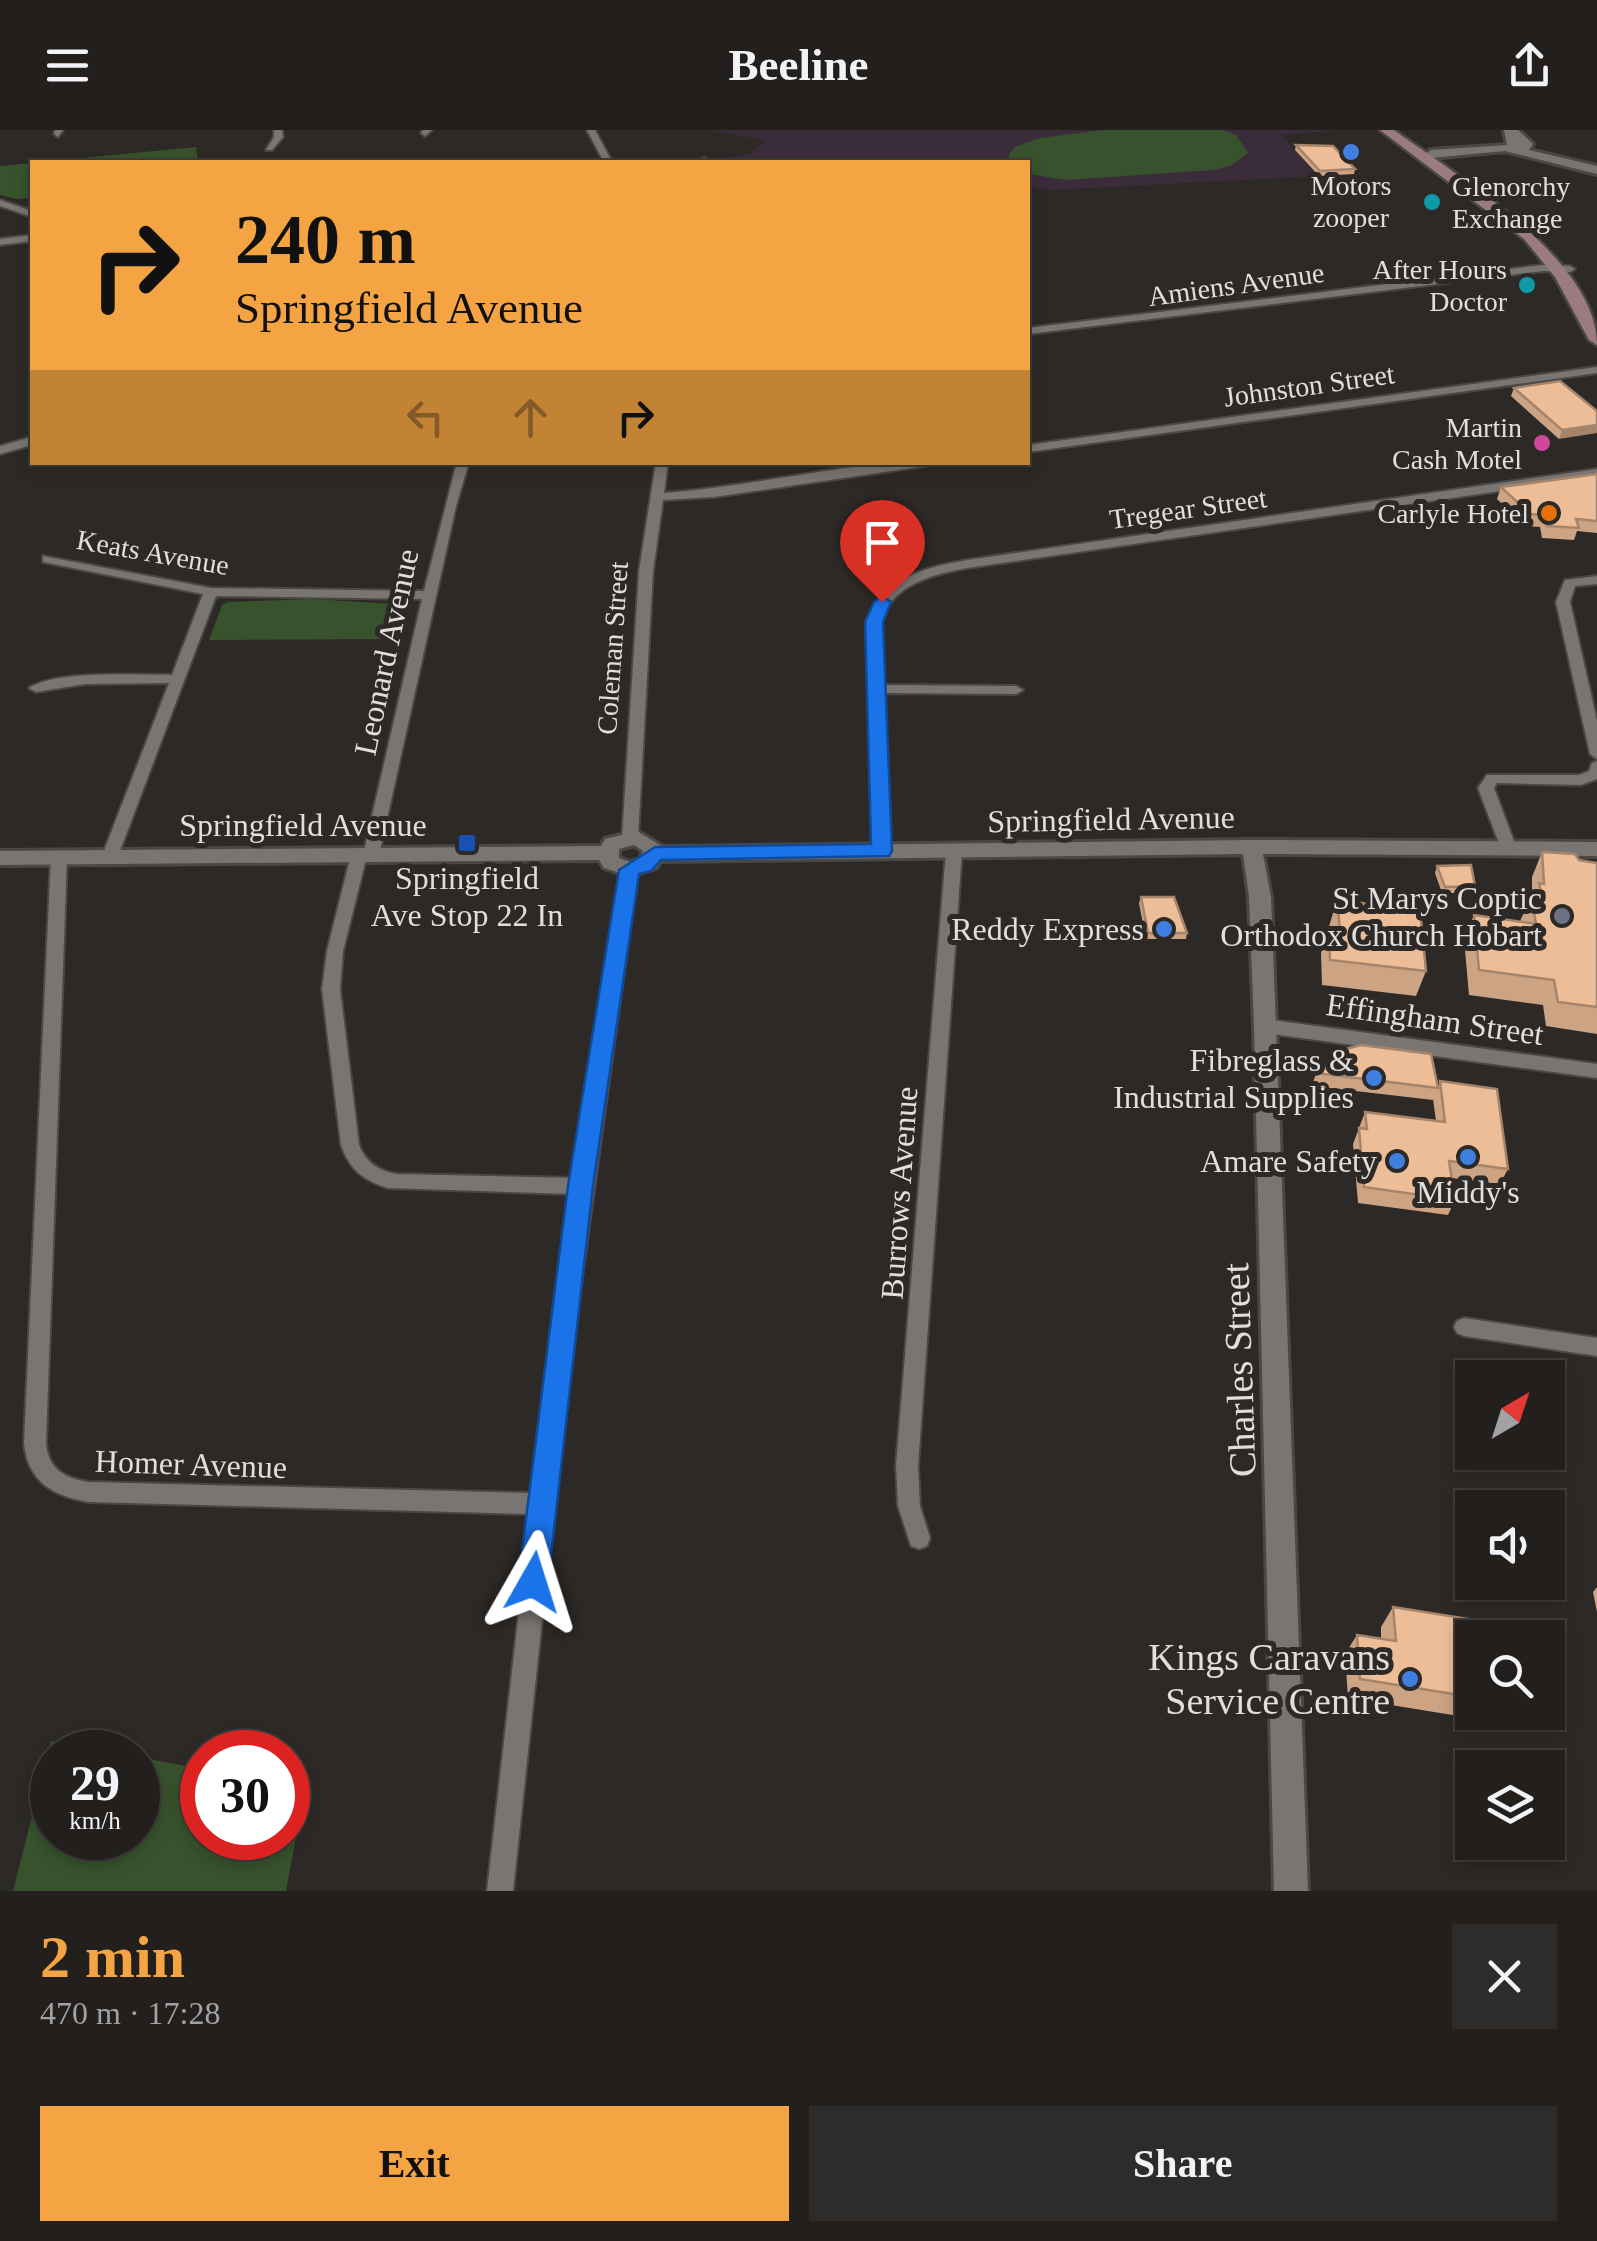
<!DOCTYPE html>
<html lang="en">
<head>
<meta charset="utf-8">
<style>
	:root { --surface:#221f1d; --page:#2e2c2a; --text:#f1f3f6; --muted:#a2a2a4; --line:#3f3d3b; --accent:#f4a443 }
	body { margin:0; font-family:Georgia,serif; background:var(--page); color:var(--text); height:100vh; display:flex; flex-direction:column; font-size:38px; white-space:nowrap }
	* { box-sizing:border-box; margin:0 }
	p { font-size:32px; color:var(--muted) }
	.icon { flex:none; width:55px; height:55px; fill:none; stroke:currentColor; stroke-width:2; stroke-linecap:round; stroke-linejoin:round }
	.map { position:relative; height:1761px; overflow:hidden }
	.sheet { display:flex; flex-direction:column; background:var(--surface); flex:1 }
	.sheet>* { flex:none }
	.banner { position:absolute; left:30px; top:30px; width:1000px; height:305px; border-radius:0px; box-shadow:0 5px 15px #0003,0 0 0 2px var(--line); background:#f4a443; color:#111; overflow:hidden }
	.needle { width:65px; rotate:39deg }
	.buttons { position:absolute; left:1455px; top:1230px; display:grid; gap:20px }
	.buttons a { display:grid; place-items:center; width:110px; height:110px; border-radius:0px; background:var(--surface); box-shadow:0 5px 15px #0003,0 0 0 2px var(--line); font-size:50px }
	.speed { position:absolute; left:30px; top:1600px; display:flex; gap:20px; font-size:50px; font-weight:700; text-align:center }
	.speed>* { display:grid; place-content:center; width:130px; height:130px; border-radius:50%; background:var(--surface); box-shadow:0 5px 15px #0003,0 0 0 2px var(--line); line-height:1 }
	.speed small { font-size:25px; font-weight:400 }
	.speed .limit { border:15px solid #d22; background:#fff; color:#111 }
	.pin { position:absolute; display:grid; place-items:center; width:85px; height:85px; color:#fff; margin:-102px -42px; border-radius:50% 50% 50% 0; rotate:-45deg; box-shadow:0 0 10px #0007 }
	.pin .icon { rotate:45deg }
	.me { position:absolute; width:110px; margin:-55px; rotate:6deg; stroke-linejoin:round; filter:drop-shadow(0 0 8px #0008) }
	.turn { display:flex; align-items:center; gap:35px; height:210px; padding:0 40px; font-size:45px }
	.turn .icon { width:130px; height:130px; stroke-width:2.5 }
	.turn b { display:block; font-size:70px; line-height:85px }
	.lanes { display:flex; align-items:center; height:95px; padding:0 40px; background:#0003; justify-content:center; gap:50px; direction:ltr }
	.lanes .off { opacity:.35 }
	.round { display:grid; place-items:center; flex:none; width:105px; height:105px; border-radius:0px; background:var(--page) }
	.headline { display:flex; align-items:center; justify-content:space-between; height:170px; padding:0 40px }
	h1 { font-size:60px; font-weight:700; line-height:75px; color:var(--accent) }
	.primary-button { display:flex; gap:20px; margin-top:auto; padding:20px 40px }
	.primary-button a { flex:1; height:115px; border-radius:0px; background:var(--accent); color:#111; font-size:40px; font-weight:700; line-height:115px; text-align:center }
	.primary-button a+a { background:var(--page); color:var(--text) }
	header { display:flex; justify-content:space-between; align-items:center; height:130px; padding:0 40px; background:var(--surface); font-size:45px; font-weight:700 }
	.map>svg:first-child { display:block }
	.education { fill:#3b2c39 }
	.green { fill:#37522c }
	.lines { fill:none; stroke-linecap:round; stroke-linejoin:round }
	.minor-casing { stroke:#4a4745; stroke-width:4 }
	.tertiary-casing { stroke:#4a4745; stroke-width:6 }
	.secondary-casing { stroke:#4a4745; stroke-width:5 }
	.minor { fill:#797573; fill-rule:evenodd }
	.tertiary { fill:#797573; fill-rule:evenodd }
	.secondary { fill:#9a7c80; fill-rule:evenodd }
	.wall { fill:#cca383; fill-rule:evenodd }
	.shaded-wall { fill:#a6846a }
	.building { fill:#edbd98; stroke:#a6846a; stroke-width:2.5 }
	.route { fill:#1a73e8; stroke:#114b97; stroke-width:2.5 }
	.shop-dot { fill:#3f7fe0; stroke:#2d2927; stroke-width:4 }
	.culture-dot { fill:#0f9aa8; stroke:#2d2927; stroke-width:4 }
	.hotel-dot { fill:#d1479c; stroke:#2d2927; stroke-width:4 }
	.food-dot { fill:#e8710a; stroke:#2d2927; stroke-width:4 }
	.transit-dot { fill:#1a4fb4; stroke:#2d2927; stroke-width:4 }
	.worship-dot { fill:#6b7280; stroke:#2d2927; stroke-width:4 }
	.labels { text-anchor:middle; stroke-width:10; stroke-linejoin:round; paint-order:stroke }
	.far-poi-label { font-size:28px; fill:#e1dfdd; stroke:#2d2927; text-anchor:end }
	.far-street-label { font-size:28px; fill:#e1dfdd; stroke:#2d2927 }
	.street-label { font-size:32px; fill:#e1dfdd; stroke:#2d2927 }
	.poi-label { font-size:32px; fill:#e1dfdd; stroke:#2d2927; text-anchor:end }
	.near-street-label { font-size:38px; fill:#e1dfdd; stroke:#2d2927 }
	.near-poi-label { font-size:38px; fill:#e1dfdd; stroke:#2d2927; text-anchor:end }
</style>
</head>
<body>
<header><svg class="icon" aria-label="menu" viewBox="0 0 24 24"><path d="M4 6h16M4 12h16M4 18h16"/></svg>Beeline<svg class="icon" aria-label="share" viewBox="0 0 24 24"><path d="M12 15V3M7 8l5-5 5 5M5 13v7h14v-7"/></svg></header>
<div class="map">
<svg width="1597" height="1761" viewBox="0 0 1597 1761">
	<rect width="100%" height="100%" fill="#2d2927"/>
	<!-- education -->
	<path class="education" d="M708 0H1344L1281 5 1318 46 1050 60 1028 56V32L725 31 723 28 750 24 765 10Z"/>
	<!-- green -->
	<path class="green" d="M1103 0H1224L1236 5 1248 23 1230 36 1213 40 1066 50 1029 44 1028 32 1009 30V24L1015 17 1040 8Z
		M196 17 198 32H40Z
		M32 33V68L16 69 0 65V36Z
		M313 469 393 474 403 480 396 509 209 510 222 475 228 472Z
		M51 1611 113 1622H52V1708H138V1627L202 1639V1708H288V1654L305 1658 286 1761H13Z"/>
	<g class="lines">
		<!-- minor casing -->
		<g class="minor-casing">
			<path id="minor" d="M55 0H63L58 7 54 4Z
				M274 0H282L283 7 272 20H266L274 7Z
				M423 0H432L425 6 421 3Z
				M587 0H595L612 32H604Z
				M705 28 709 32H700L702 29Z
				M0 70 32 81V87L0 76Z
				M32 105V111L0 115V109Z
				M1543 135 1570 136 1575 139 1570 142 1543 141 1028 204V198Z
				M1597 237V243L1028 322V315Z
				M32 307V315L0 324V316Z
				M457 332H469L456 376 379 725 377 729H366L343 821 340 859 359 1015C366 1033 379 1041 397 1044L575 1048 622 739 630 734 638 739 568 1249 513 1761H487L530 1384 89 1372C53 1366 28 1352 24 1313L51 726 59 721 67 726 46 1313C48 1339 64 1348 89 1352L533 1363 573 1064 388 1058C363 1050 350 1040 341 1015L322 859 327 821 351 725 353 721H364L422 469 216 466 118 726 110 731 102 726 169 553 85 554 36 562 29 558C57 540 137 545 172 545L203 464 43 432V426L211 458 424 461Z
				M656 332H668L664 363C753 357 841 332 931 332L925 336 714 367 663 370 653 441 638 708 630 713 622 708 639 441Z
				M1597 339V347L967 438C935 444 892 454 882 490 877 509 883 535 883 555L1016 556 1023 560 1016 564 884 563 890 721 882 726 874 721 867 492C889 446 920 439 967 430Z
				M1597 446V454L1575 456 1570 472 1597 591V629L1590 624 1556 472 1565 450Z
				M1597 631V649L1581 655 1497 653 1494 658 1516 717 1514 721H1502L1478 658 1487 645H1579L1589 641 1592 633Z
				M954 716 962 721 918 1336 920 1376 930 1408 927 1416 919 1419 911 1416 898 1376 896 1336 946 721Z
				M1265 889 1597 934V948L1265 903 1256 896Z
				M1464 1188 1597 1208V1226L1464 1206 1457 1203 1454 1197 1457 1191Z"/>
		</g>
		<!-- tertiary casing -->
		<g class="tertiary-casing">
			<path id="tertiary" d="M1504 0H1518L1533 14 1529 20 1597 36V44L1505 21 1431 28 1425 24 1431 20 1507 15Z
				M637 701 663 717 1252 710 1597 712V726L1263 724 1271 767 1276 896 1308 1761H1274L1254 896 1249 767 1243 724 660 731 656 738 630 746 604 738 599 730 0 735V721L601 716 605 709ZM634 715 643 721 640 729 630 732 619 728V719Z"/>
		</g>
		<!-- secondary casing -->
		<g class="secondary-casing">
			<path id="secondary" d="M1380 0H1394C1457 46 1597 129 1597 215L1589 210 1555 147 1524 109Z"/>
		</g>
		<!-- minor -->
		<use href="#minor" class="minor"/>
		<!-- tertiary -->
		<use href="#tertiary" class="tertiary"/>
		<!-- secondary -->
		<use href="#secondary" class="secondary"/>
	</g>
	<!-- wall -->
	<path class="wall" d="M1296 15 1355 39 1354 44 1319 46 1295 20Z
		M1514 258 1597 281 1559 309 1511 266Z
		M1597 344V403L1577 401 1574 410 1542 408 1540 397 1525 396 1497 369 1501 357Z
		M1542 722 1597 733V904L1546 896 1543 875 1469 865 1464 809 1474 785 1520 791 1532 766V747Z
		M1437 736 1475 756 1473 763H1442L1435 743Z
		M1141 767 1187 803 1186 809H1146L1139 773Z
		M1337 770 1426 841 1416 866 1322 855 1321 823Z
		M1316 943 1438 957 1440 951 1508 1039 1500 1054 1452 1048 1455 1070 1448 1085 1358 1073 1353 1014 1365 982 1436 991 1433 969V970L1312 956Z
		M1597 1457V1482L1593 1462Z
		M1393 1477 1550 1502 1562 1581 1545 1600 1348 1568 1345 1524 1357 1505 1381 1509V1497ZM1472 1508H1548V1582H1472Z"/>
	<!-- shaded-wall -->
	<path class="shaded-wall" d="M1597 295V303L1559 309 1562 300Z"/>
	<!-- building -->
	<path class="building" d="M1296 15 1333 16 1355 39 1320 41Z
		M1560 251 1597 281V295L1562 300 1514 258Z
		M1597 344V391L1576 389 1579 398 1547 396 1544 385 1530 384 1501 357Z
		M1542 722 1575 724 1579 730 1597 733V877L1558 872 1554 850 1479 840 1474 785 1536 794 1531 766 1543 769 1539 753 1544 754Z
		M1471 735 1475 756 1445 757 1437 736Z
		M1141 767H1174L1187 803H1148Z
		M1337 770 1420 780 1426 841 1330 830 1329 798 1340 799Z
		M1361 915 1431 924 1438 958 1316 943 1346 919Z
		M1440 951 1497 959 1508 1039 1449 1031 1455 1070 1364 1057 1359 998 1367 999 1365 982 1445 992Z
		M1393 1477 1550 1502 1562 1581 1548 1579V1508H1472V1567L1360 1549 1357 1505 1396 1511Z"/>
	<!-- route -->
	<path class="route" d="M882 466 891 472 883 492 892 721 889 726 661 730 651 741 639 744 593 1056 548 1452 543 1462 533 1467 522 1462 518 1452 568 1056 619 740 655 717 871 714 865 492 874 472Z"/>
	<!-- markers -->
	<g class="shop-dot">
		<circle cx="1351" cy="22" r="10"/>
		<circle cx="1164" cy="799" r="10"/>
		<circle cx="1374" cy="948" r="10"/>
		<circle cx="1468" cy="1027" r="10"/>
		<circle cx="1397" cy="1031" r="10"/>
		<circle cx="1410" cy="1549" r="10"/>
	</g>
	<g class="culture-dot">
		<circle cx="1432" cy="72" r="10"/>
		<circle cx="1527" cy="155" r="10"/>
	</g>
	<circle class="hotel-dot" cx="1542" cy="313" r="10"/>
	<circle class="food-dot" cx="1549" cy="383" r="10"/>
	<rect class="transit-dot" x="457" y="703" width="20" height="20" rx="5"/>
	<circle class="worship-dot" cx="1562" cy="786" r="10"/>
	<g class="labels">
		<!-- far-poi labels -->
		<g class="far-poi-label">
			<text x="1351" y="65" text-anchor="middle">Motors<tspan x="1351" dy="32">zooper</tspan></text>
			<text x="1452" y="66" text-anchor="start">Glenorchy<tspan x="1452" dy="32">Exchange</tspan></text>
			<text x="1507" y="149">After Hours<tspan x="1507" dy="32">Doctor</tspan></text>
			<text x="1522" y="307">Martin<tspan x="1522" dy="32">Cash Motel</tspan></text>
			<text x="1529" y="393">Carlyle Hotel</text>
		</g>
		<!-- far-street labels -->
		<g class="far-street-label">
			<text transform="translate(1236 154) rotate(-8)" y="10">Amiens Avenue</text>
			<text transform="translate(1309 255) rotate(-8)" y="10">Johnston Street</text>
			<text transform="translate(1188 378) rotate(-8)" y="10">Tregear Street</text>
			<text transform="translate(153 422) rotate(10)" y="10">Keats Avenue</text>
			<text transform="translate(612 518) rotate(-86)" y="10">Coleman Street</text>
		</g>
		<!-- street labels -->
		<g class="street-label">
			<text transform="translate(386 522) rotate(-78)" y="11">Leonard Avenue</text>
			<text transform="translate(1111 689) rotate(-1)" y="11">Springfield Avenue</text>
			<text x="303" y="706">Springfield Avenue</text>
			<text transform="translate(1435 889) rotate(8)" y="11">Effingham Street</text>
			<text transform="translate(899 1063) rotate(-86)" y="11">Burrows Avenue</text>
			<text transform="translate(191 1334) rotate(2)" y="11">Homer Avenue</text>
		</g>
		<!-- poi labels -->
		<g class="poi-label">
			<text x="467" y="759" text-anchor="middle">Springfield<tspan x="467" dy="37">Ave Stop 22 In</tspan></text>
			<text x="1542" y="779">St Marys Coptic<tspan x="1542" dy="37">Orthodox Church Hobart</tspan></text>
			<text x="1144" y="810">Reddy Express</text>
			<text x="1354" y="941">Fibreglass &amp;<tspan x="1354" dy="37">Industrial Supplies</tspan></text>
			<text x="1377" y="1042">Amare Safety</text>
			<text x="1468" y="1073" text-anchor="middle">Middy's</text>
		</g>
		<!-- near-street labels -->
		<g class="near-street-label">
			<text transform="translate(1239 1240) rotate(-92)" y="13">Charles Street</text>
		</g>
		<!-- near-poi labels -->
		<g class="near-poi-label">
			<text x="1390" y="1540">Kings Caravans<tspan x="1390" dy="44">Service Centre</tspan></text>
		</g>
	</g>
</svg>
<div class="buttons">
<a><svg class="needle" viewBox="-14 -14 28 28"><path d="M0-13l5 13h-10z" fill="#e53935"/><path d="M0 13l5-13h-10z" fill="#a2a2a4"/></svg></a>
<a><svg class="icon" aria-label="sound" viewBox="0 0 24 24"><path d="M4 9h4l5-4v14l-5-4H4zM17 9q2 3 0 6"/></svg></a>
<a><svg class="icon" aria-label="search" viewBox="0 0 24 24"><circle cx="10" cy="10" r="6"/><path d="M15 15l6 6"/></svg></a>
<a><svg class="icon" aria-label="layers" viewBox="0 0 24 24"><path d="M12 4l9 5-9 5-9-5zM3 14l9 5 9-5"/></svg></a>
</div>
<div class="speed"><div>29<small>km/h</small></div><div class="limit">30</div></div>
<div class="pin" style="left:882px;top:472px;background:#d93025"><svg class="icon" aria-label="arrive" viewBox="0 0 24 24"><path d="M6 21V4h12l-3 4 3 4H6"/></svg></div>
<svg class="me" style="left:533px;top:1452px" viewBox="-20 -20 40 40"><path d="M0-17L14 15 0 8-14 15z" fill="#1a73e8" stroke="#fff" stroke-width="4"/></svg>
<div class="banner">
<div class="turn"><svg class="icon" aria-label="right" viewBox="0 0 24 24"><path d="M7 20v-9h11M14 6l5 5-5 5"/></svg><div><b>240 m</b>Springfield Avenue</div></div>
<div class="lanes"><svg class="icon off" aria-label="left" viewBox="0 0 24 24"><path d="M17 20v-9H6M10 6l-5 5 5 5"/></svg><svg class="icon off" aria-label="ahead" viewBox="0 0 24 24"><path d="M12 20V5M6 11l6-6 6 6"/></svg><svg class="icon" aria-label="right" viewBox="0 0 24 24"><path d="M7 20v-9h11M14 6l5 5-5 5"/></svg></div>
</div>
</div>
<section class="sheet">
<div class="headline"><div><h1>2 min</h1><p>470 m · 17:28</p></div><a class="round"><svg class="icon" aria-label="close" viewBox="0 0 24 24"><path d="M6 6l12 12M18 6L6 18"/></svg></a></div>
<div class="primary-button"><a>Exit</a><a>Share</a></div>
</section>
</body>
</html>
